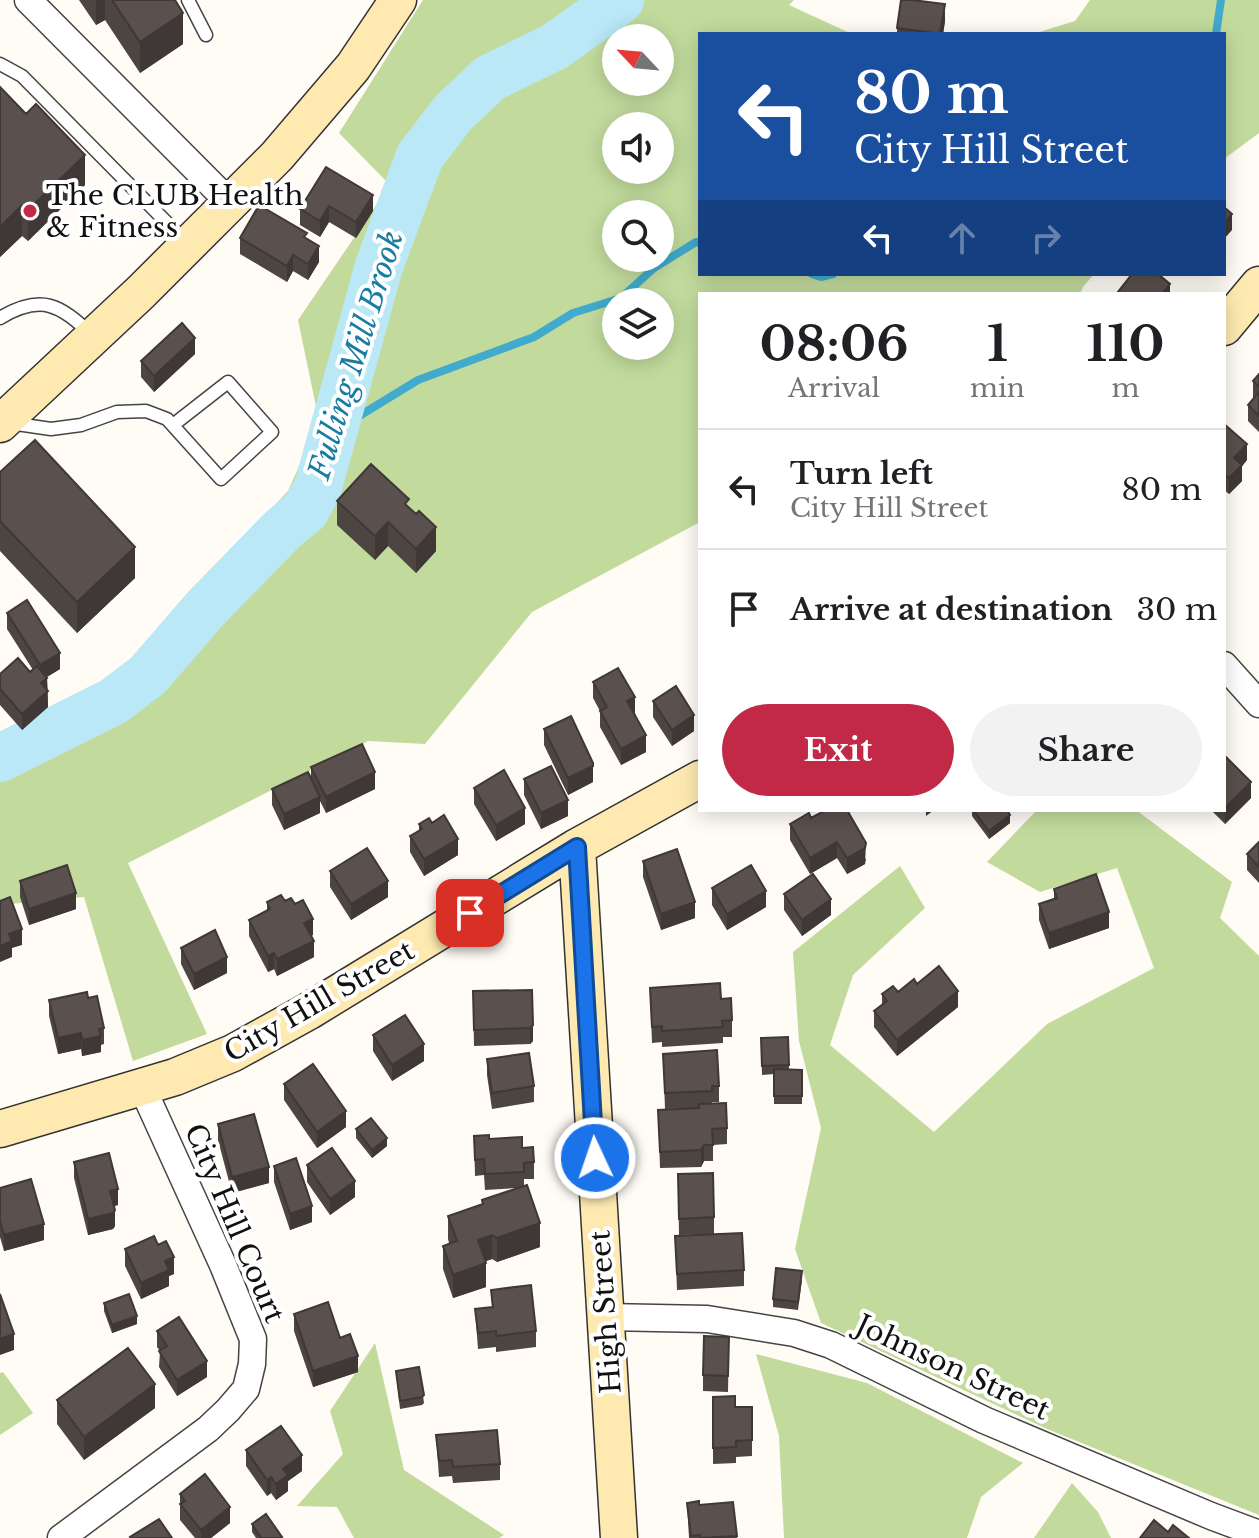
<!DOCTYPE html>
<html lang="en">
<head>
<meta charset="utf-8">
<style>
	:root { --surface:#fff; --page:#f2f2f2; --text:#202124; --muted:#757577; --line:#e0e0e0; --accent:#c12947 }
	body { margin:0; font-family:"Libre Baskerville",serif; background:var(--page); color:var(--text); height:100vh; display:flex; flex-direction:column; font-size:30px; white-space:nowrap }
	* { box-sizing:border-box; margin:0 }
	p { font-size:26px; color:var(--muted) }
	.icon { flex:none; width:44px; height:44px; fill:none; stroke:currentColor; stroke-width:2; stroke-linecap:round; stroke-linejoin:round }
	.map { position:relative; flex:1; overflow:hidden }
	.side { position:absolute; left:698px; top:292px; width:528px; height:520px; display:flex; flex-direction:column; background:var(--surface); border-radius:0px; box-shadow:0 4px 20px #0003 }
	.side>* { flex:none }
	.top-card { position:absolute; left:698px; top:32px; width:528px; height:244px; border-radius:0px; box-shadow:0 4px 20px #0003; background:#1a4fa0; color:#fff; overflow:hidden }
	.needle { width:52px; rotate:296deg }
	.tools { position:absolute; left:602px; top:24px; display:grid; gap:16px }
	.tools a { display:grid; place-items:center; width:72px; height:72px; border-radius:50%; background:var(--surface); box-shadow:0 4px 20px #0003; font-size:40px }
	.pin { position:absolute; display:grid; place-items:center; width:68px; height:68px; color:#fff; margin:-34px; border-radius:16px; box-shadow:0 4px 12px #0006 }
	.me { position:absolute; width:88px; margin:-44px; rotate:357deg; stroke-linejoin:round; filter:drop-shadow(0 0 6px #0008) }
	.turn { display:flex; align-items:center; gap:28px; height:168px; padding:0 24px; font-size:36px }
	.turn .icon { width:104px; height:104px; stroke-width:2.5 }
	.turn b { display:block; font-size:56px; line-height:68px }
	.lanes { display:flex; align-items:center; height:76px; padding:0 24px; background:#0003; justify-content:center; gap:40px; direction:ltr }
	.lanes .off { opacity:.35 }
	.eta { display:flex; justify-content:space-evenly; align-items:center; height:136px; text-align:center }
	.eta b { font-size:48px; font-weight:700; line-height:56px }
	.button { display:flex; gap:16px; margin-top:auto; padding:16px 24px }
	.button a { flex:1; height:92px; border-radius:48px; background:var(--accent); color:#fff; font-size:32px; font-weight:700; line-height:92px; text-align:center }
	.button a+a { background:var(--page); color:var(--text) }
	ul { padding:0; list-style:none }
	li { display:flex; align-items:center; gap:24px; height:120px; padding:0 24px; border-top:2px solid var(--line) }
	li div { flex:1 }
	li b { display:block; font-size:30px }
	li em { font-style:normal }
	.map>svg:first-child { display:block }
	.forest { fill:#c2db9d; fill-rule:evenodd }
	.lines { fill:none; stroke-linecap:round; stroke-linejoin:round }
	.stream { stroke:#41aacd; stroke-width:8 }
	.river { stroke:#bae8f6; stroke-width:48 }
	.lane-casing { stroke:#444; stroke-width:15 }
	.street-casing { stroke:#444; stroke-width:29 }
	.secondary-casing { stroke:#333; stroke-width:39 }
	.lane { stroke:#fff; stroke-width:12 }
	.street { stroke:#fff; stroke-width:26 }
	.secondary { stroke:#feeab1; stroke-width:36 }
	.wall { fill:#4d4542 }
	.shaded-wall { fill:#3f3836 }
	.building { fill:#5a504d; stroke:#3f3836; stroke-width:2 }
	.route-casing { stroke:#114b97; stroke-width:20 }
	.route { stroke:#1a73e8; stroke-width:14 }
	.poi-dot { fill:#c12947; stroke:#fff; stroke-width:3 }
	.labels { text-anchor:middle; stroke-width:8; stroke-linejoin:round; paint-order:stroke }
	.poi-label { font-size:28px; fill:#111; stroke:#fff; text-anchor:start }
	.street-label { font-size:28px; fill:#111; stroke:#fff }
	.water-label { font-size:30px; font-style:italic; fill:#197ca3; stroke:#fff }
</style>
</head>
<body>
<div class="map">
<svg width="1259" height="1538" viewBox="0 0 1259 1538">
	<rect width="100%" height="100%" fill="#fffbf5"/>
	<!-- forest -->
	<path class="forest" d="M423 0H794L789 5 852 34H700V274H1094L1083 287 1080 294H700V522L532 612 425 744 368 741 128 863 207 1034 133 1061 84 897 0 905V741L106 687 288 491 319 421 298 320 390 185 339 133ZM616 38H660V82H616ZM616 126H660V170H616ZM616 214H660V258H616ZM616 302H660V346H616Z
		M1090 0H1259V133L1224 159V34H1033L1075 21Z
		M1037 810H1136L1232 882 1220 918 1259 956V1515L1047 1429 821 1323 795 1249 821 1128 799 1041 793 952 900 866 925 908 853 975 830 1045 934 1132 1047 1024 1154 968 1117 868 1040 892 987 862Z
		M375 1343 404 1470 504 1535 499 1538H354L337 1507 297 1506 343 1454 330 1411Z
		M756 1354 867 1383 1023 1463 981 1497 967 1538H784L779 1436Z
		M3 1372 33 1413 0 1435V1373Z
		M1072 1483 1098 1512 1111 1538H1034Z"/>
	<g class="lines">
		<!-- stream -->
		<path class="stream" d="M1216 34 1221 0
			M812 274 821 277 833 274
			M333 432 418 380 534 337 573 313 621 298 654 268 696 242 700 243"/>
		<!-- river -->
		<path class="river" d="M0 758 114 701 148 675 206 608 283 529 305 511 318 487 379 266 420 156 453 113 490 78 554 47 620 0"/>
		<!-- lane casing -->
		<g class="lane-casing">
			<path id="lane" d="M188 0 206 35
				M0 64 22 76 186 242
				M0 318C42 293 60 305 92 335
				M10 423 51 429 81 425 117 412 146 411 167 419 221 479 272 432 228 382 173 425"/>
		</g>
		<!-- street casing -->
		<g class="street-casing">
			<path id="street" d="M28 0 231 204
				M1224 665 1259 704
				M605 1317 707 1319 794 1333 831 1345 984 1420 1211 1516 1259 1534
				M61 1538 208 1429 228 1410 246 1389 252 1364 253 1339 223 1265 142 1087"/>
		</g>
		<!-- secondary casing -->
		<g class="secondary-casing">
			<path id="secondary" d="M1224 327 1259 285
				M0 424 141 292 277 156 353 67 398 0
				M577 847 619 1538
				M0 1129 175 1077 233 1053 309 1011 577 847 700 779"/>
		</g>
		<!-- lane -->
		<use href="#lane" class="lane"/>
		<!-- street -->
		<use href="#street" class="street"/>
		<!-- secondary -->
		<use href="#secondary" class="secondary"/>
	</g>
	<!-- wall -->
	<path class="wall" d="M79 0H175L183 44 140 73 105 20 96 25Z
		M945 21 943 34H897V28Z
		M0 87 85 185 28 241 22 236 0 257Z
		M326 167 373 211 356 238 329 222 320 237 300 225V209Z
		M240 238 307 239 319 262 308 280 293 271 287 282 240 254Z
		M195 354 154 392 141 377V361Z
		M1259 374V432L1248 421V405L1254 398 1253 397V381Z
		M1224 424 1247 460 1242 466V481L1229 494 1224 490Z
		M0 472 135 578 77 633 0 551Z
		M337 501 409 508 416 514 436 551 416 573 388 546 375 560 337 525Z
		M7 613 60 669 47 677 48 707 22 730 0 705V674L30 672 33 670 7 629Z
		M593 682 635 713 646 752 621 765 600 727V711L593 698Z
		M653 701 694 731 672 746 653 717Z
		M544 729 593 779V782L568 795 544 745Z
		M1224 757 1251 798 1225 824 1211 810H1224Z
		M311 767 375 789 326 813 320 801V813L284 830 272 805V789L311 778Z
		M524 779 568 816 541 829 524 795Z
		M474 788 525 824 496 841 474 804Z
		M972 810H1007L1010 823 989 839 972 816Z
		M811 818 866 859 865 864 847 874 837 858 810 874 790 840V824Z
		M432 823 458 855 424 876 410 852V836L419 830V824Z
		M1259 842V883L1247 870V854Z
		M643 861 695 918 661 930 643 877Z
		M330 871 388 897 351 920 330 887Z
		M20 881 76 909 29 925 20 897Z
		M712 888 766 907 727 930 712 905Z
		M1054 889 1109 928 1049 949 1039 920V904L1054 899Z
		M784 894 831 915 802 936 784 910Z
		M285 901 313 935 311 936 314 957 277 976 274 969 268 972 249 936V920L267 910V902Z
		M181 948 227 973 194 990 181 964Z
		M917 984 958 1007 897 1056 874 1027V1011L882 1005V994L898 992Z
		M650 988 721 999 732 1020V1037H723V1043L662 1047V1042L652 1043Z
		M532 990 533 1041 530 1044 474 1046 473 991Z
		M88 998 104 1028V1044L101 1045V1052L82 1056 81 1049 58 1054 49 1016V1000Z
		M373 1035 424 1061 392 1081 373 1051Z
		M788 1037 789 1070H802V1104H774V1074L762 1075 761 1038Z
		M663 1054 719 1086V1102H712V1103L727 1128V1144L713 1145V1161H704L701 1167 660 1168 658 1110 699 1108 665 1109Z
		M487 1059 534 1086V1102L492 1109 487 1075Z
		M284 1084 346 1127 317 1148 284 1100Z
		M218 1124 269 1183 232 1193 218 1140Z
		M356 1129 387 1146 372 1158 356 1138Z
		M474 1136 522 1148 534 1162V1179H524V1185L540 1247 497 1262 492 1259 485 1261 486 1287 453 1298 443 1269V1246L449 1243 448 1239V1216L482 1204V1200L517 1188 485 1190 484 1175 475 1176Z
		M74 1162 118 1205 114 1206 115 1226 113 1229 88 1235 74 1178Z
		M307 1165 355 1197 330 1215 307 1182Z
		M274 1166 312 1222 290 1230 274 1182Z
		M678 1174 714 1217V1234L679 1235Z
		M0 1188 44 1240 4 1251 0 1237Z
		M675 1236 744 1270V1286L677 1290Z
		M125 1249 174 1274 169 1276V1286L141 1299 125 1266Z
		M802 1280 798 1310 773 1307V1299Z
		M491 1290 536 1331V1347L496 1352V1347L478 1349 475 1309 492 1307Z
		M104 1303 137 1324 112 1333 104 1311Z
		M294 1314 340 1338 358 1372 313 1387 294 1331Z
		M157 1331 207 1377 177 1396 159 1367 160 1351 157 1347Z
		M729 1337 728 1392 703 1391V1375Z
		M419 1367 424 1403 422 1405 400 1409 396 1371Z
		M713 1397 735 1407H752V1456L736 1457V1463L713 1464Z
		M57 1400 155 1408 84 1460 57 1424Z
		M436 1435 500 1464V1480L453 1483 452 1476 439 1477Z
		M246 1450 302 1471 288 1481V1491L276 1500 271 1493 267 1496 246 1466Z
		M180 1494 230 1523 211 1538H195L180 1520Z
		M733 1502 737 1538H689L687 1503 699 1505Z
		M252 1524 282 1538H256L252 1532Z"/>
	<!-- shaded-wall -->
	<path class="shaded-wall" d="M96 0H105V20L96 25Z
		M945 4V21L943 34H940Z
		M183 13V44L140 73V42Z
		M85 155V185L28 241V210Z
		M373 195V211L356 238V222Z
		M22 205V236L0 257V227Z
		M329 206V222L320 237V221Z
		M1232 214V230L1224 239V223Z
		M319 246V262L308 280V264Z
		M293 255V271L287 282V266Z
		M1170 284V294H1162Z
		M195 338V354L154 392V376Z
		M1247 444V460L1242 466V481L1229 494V478L1234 458Z
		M388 522V546L375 560V536Z
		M436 527V551L416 573V549Z
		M135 547V578L77 633V602Z
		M1226 569V585L1224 587V571Z
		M60 653V669L40 681V665Z
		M47 678 48 707 22 730V714L41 683Z
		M635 697V713L627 717V701Z
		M694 715V731L672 746V730Z
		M646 735V752L621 765V749Z
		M593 763V782L568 795V778Z
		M375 772V789L326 813V797Z
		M1251 782V798L1225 824V808Z
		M320 797V813L284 830V814Z
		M568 800V816L541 829V813Z
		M525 808V824L496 841V825Z
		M926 810H934L926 816Z
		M1010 815V823L989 839V831Z
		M458 839V855L424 876V859Z
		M837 842V858L810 874V858Z
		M866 843 865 864 847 874V858Z
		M388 881V897L351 920V904Z
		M766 891V907L727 930V914Z
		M76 893V909L29 925V909Z
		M831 899V915L802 936V920Z
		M695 902V918L661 930V914Z
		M1109 912V928L1049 949V933Z
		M313 919V935L304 939V923Z
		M22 929V945L12 948V957L0 962V946L9 934Z
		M314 941V957L277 976V959Z
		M274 953V969L268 972V956Z
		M227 957V973L194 990V974Z
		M958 991V1007L897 1056V1040Z
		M533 1025V1041L530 1044V1028Z
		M81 1033V1049L58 1054V1038Z
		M101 1036V1052L82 1056V1040Z
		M424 1044V1061L392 1081V1065Z
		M346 1111V1127L317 1148V1132Z
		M387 1138V1146L372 1158V1150Z
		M704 1145V1161L701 1167V1150Z
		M269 1167V1183L232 1193V1177Z
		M355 1181V1197L330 1215V1199Z
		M118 1189V1205L110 1207V1191Z
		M312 1206V1222L290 1230V1214Z
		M115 1210V1226L113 1229 88 1235V1219Z
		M540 1223V1247L497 1262V1238Z
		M44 1224V1240L4 1251V1235Z
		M492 1235V1259L478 1264V1240Z
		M174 1257V1274L169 1276V1286L141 1299V1283L165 1261Z
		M486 1263V1287L453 1298V1275Z
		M137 1316V1324L112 1333V1325Z
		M14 1334V1350L0 1355V1339Z
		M358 1356V1372L313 1387V1371Z
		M207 1361V1377L177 1396V1380Z
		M155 1384V1408L84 1460V1437Z
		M302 1455V1471L288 1481V1491L276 1500V1484L283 1469Z
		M271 1477V1493L267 1496V1480Z
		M230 1507V1523L211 1538H201V1530Z"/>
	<!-- building -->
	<path class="building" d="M112 0H175L183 13 140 42Z
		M901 0H912L945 4 940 34 897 28Z
		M0 87 26 114 36 104 85 155 28 210 22 205 0 227Z
		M326 167 373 195 356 222 329 206 320 221 300 209Z
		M259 205 307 233 304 237 319 246 308 264 293 255 287 266 240 238Z
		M1224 207 1232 214 1224 223Z
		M1132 274H1158L1170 284 1162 294H1120L1118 292Z
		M182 323 195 338 154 376 141 361Z
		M1259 374V387L1253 381Z
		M1259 392V416L1248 405Z
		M1224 424 1247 444 1234 458 1242 465 1229 478 1224 474Z
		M35 440 135 547 77 602 0 521V472Z
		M371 464 409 499 405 504 416 514 419 511 436 527 416 549 388 522 375 536 337 501Z
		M27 600 60 653 40 665 7 613Z
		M18 658 30 672 37 666 47 678 41 683 48 691 22 714 0 689V674Z
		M618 668 635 697 627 701 646 735 621 749 600 711 607 707 593 682Z
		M676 686 694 715 672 730 653 701Z
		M571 716 593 763V766L568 778 544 729Z
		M362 744 375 772 326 797 311 767Z
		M1225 756 1251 782 1225 808 1224 807Z
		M551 766 568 800 541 813 524 779Z
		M504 770 525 808 496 825 474 788Z
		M308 772 320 797 284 814 272 789Z
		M826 810H847L866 843 865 848 847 858 837 842 810 858 790 824 809 813 811 818Z
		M973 810H1007L1010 815 989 831Z
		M444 815 458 839 424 859 410 836 422 829 419 824 429 818 432 823Z
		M1259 842V867L1247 854Z
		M367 848 388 881 351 904 330 871Z
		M677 849 695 902 661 914 643 861Z
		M67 865 76 893 29 909 20 881Z
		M751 865 766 891 727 914 712 888Z
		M813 874 831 899 802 920 784 894Z
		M1096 874 1109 912 1049 933 1039 904 1057 898 1054 889Z
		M281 895 285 901 291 898 295 904 303 900 313 919 304 923 314 941 277 959 274 953 268 956 249 920 270 909 267 902Z
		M10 897 22 929 9 934 12 941 0 946V901Z
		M215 930 227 957 194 974 181 948Z
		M939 966 958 991 897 1040 874 1011 887 1001 882 994 893 986 898 992 914 979 917 984Z
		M720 983 721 999 731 998 732 1020 722 1021 723 1027 662 1031V1026L652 1027 650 988Z
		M532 990 533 1025 530 1028 474 1030 473 991Z
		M87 992 88 998 97 996 104 1028 99 1029 101 1036 82 1040 81 1033 58 1038 49 1000Z
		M405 1015 424 1044 392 1065 373 1035Z
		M788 1037 789 1065 762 1066 761 1038Z
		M717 1050 719 1086H712V1091L665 1093 663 1054Z
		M529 1053 534 1086 492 1093 487 1059Z
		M313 1064 346 1111 317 1132 284 1084Z
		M774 1069 802 1070V1096H774Z
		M726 1103 727 1128 712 1129 713 1145H704L701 1150 660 1152 658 1110 699 1108V1104Z
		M254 1114 269 1167 232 1177 218 1124Z
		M371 1118 387 1138 372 1150 356 1129Z
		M489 1135V1139L522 1137V1148L533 1147 534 1162 524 1163V1172L485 1174 484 1159 475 1160 474 1136Z
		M332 1148 355 1181 330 1199 307 1165Z
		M109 1153 118 1189 110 1191 115 1210 113 1213 88 1219 74 1162Z
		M296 1158 312 1206 290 1214 274 1166Z
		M713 1173 714 1217 679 1219 678 1174Z
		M31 1179 44 1224 4 1235 0 1221V1188Z
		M527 1185 540 1223 497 1238 492 1235 478 1240 486 1263 453 1275 443 1246 457 1241 448 1216 483 1204 482 1200Z
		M742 1233 744 1270 677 1274 675 1236Z
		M154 1236 158 1245 166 1241 174 1257 165 1261 169 1270 141 1283 125 1249Z
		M776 1268 802 1271 798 1302 773 1299Z
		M531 1285 536 1331 496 1336V1331L478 1333 475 1309 493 1307 491 1290Z
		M0 1294 14 1334 0 1339Z
		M129 1294 137 1316 112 1325 104 1303Z
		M328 1302 340 1338 350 1334 358 1356 313 1371 294 1314Z
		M179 1317 207 1361 177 1380 159 1351 167 1346 157 1331Z
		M704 1336 729 1337 728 1376 703 1375Z
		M128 1348 155 1384 84 1437 57 1400Z
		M419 1367 424 1395 422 1397 400 1401 396 1371Z
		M735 1396V1407H752V1440L736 1441V1447L713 1448V1397Z
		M281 1426 302 1455 283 1469 288 1475 276 1484 271 1477 267 1480 246 1450Z
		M497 1430 500 1464 453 1467 452 1460 439 1461 436 1435Z
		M205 1474 230 1507 201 1530 180 1504 185 1501 180 1494Z
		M699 1501V1505L733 1502 737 1536 700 1538V1535L691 1536 687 1503Z
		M266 1514 282 1537 279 1538H261L252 1524Z
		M159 1519 172 1538H131L130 1537Z
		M1154 1520 1168 1532 1173 1525 1189 1538H1140Z"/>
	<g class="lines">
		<!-- route casing -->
		<g class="route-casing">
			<path id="route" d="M470 913 577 847 595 1158"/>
		</g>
		<!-- route -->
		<use href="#route" class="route"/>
	</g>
	<!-- markers -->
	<circle class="poi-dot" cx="30" cy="211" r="8"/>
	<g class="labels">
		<!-- poi labels -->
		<g class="poi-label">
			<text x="46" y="205">The CLUB Health<tspan x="46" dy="32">&amp; Fitness</tspan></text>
		</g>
		<!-- street labels -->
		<g class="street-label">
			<text transform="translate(319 1001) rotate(-30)" y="10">City Hill Street</text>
			<text transform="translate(235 1223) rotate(67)" y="10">City Hill Court</text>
			<text transform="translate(605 1312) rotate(-94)" y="10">High Street</text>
			<text transform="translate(953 1367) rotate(25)" y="10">Johnson Street</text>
		</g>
		<!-- water labels -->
		<g class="water-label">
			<text transform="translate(356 355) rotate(-73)" y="10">Fulling Mill Brook</text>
		</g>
	</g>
</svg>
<div class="tools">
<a><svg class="needle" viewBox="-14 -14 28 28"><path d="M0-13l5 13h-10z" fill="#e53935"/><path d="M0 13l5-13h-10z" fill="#757577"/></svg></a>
<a><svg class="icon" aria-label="sound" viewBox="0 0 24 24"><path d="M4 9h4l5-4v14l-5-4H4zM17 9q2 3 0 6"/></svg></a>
<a><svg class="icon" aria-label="search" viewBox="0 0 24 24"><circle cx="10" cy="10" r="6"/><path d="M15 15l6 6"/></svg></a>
<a><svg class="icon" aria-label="layers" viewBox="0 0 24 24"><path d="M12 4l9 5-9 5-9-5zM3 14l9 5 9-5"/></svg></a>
</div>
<div class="pin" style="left:470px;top:913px;background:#d93025"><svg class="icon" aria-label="arrive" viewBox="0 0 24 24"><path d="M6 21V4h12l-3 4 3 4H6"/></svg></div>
<svg class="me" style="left:595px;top:1158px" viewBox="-20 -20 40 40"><circle r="17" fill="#1a73e8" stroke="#fff" stroke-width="3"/><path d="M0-11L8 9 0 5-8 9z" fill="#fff"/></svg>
<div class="top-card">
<div class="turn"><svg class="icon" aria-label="left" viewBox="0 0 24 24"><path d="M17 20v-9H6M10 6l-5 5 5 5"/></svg><div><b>80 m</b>City Hill Street</div></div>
<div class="lanes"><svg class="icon" aria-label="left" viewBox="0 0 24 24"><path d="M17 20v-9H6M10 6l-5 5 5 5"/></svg><svg class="icon off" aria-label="ahead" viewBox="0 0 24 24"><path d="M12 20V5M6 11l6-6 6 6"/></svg><svg class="icon off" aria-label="right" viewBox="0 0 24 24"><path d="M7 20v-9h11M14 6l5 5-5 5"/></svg></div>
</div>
<section class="side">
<div class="eta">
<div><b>08:06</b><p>Arrival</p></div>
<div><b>1</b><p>min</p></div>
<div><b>110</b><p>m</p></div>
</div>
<ul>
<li><svg class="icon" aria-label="left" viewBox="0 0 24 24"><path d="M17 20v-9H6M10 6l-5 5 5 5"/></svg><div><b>Turn left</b><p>City Hill Street</p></div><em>80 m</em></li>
<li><svg class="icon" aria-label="arrive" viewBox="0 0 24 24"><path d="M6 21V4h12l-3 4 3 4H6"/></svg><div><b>Arrive at destination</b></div><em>30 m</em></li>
</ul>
<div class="button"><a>Exit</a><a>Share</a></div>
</section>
</div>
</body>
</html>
